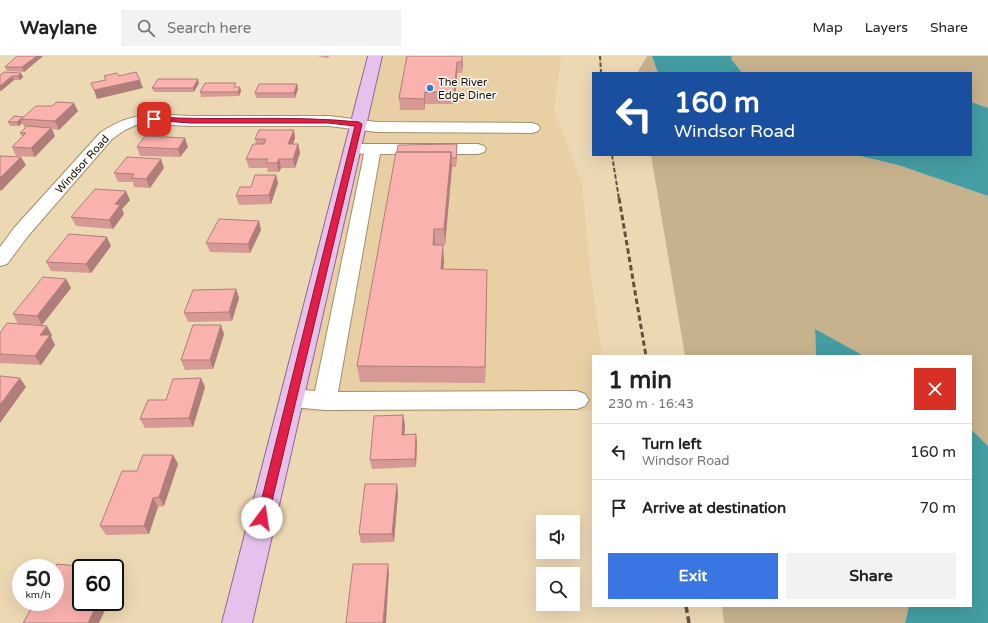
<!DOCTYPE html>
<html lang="en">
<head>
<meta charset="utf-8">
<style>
	:root { --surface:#fff; --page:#f2f2f2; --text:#222; --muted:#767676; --line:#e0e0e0; --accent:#3a75e4 }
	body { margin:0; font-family:"Varela Round",sans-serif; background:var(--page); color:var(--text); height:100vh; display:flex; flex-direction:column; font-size:15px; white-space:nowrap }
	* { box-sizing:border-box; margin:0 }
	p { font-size:13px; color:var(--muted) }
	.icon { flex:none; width:22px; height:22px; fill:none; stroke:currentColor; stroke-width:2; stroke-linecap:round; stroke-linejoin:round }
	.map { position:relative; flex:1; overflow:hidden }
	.side { position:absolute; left:592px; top:299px; width:380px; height:252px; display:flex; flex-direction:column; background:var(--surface); border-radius:0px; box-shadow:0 4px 16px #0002 }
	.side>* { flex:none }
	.hud { position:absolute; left:592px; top:16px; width:380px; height:84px; border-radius:0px; box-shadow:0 4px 16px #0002; background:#1a4fa0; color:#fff; overflow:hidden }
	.controls { position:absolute; left:536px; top:459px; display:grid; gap:8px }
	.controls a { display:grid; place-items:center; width:44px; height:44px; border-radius:0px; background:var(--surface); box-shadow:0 4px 16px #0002; font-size:20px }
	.speed { position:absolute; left:12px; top:503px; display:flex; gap:8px; font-size:20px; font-weight:700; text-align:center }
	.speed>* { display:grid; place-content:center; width:52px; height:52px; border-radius:50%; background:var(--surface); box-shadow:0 4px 16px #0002; line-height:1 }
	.speed small { font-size:10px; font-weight:400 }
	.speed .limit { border:2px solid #111; border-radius:6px; background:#fff; color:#111 }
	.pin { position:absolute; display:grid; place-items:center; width:34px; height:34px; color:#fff; margin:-17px; border-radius:8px; box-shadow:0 2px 6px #0006 }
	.me { position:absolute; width:44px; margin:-22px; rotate:14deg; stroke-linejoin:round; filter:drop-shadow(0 0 3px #0008) }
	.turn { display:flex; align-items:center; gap:14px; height:84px; padding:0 16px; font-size:18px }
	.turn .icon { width:52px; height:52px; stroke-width:2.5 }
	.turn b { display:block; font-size:28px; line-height:34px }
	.round { display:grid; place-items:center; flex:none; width:42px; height:42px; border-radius:0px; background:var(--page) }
	.head { display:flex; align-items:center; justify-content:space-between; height:68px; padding:0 16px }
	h1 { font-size:24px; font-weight:800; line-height:30px }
	.button { display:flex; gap:8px; margin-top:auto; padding:8px 16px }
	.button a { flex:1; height:46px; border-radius:0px; background:var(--accent); color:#fff; font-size:16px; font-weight:800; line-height:46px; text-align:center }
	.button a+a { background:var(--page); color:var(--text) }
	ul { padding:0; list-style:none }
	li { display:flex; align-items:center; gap:12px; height:56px; padding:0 16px; border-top:1px solid var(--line) }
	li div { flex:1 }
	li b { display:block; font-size:15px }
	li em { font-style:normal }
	header { display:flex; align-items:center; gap:24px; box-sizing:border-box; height:56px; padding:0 20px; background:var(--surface); border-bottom:1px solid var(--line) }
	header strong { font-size:19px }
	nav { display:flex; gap:22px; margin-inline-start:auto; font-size:14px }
	.search { width:280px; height:36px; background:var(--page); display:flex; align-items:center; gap:10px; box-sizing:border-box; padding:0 14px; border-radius:0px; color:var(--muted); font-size:15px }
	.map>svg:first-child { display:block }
	.built { fill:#e9d0a4 }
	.green { fill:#c7b28e }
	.water { fill:#449da3 }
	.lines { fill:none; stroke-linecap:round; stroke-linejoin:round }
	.minor-casing { stroke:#a28f6c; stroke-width:2 }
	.major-casing { stroke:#906890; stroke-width:2 }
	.minor { fill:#fff; fill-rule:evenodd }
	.major { fill:#e5c2eb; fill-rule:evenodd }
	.rail-far2 { stroke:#5f5340; stroke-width:2; stroke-dasharray:4.5 2; stroke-linecap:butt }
	.rail-far1 { stroke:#5f5340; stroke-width:3; stroke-dasharray:5.5 3; stroke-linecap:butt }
	.rail { stroke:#5f5340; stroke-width:3.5; stroke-dasharray:7 3.5; stroke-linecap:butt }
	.wall { fill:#d79996 }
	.shaded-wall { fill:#af7d7a }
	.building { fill:#fab2af; stroke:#af7d7a }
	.route { fill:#e11d48; stroke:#92132f }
	.poi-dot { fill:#3a75e4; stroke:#fefcf8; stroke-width:1.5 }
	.labels { text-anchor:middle; stroke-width:3; stroke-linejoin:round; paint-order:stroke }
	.far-poi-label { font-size:11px; fill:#130c02; stroke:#fefcf8; text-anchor:start }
	.far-street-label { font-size:11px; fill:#130c02; stroke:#fefcf8 }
</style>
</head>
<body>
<header>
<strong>Waylane</strong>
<div class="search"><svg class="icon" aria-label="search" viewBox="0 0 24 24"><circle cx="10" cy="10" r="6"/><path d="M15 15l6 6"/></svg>Search here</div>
<nav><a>Map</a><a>Layers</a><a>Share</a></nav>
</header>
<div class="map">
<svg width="988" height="567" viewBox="0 0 988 567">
	<rect width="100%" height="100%" fill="#edd8b4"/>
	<!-- built -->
	<path class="built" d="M375 0H561L554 54 582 127 589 203 602 300H593V355L288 356Z"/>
	<!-- green -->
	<path class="green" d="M647 0H652L658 17H637Z
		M732 0H988V52L971 46V17H742L730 3Z
		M651 99H856L898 109 988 140V390L971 373V300H864L815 274 816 300H685Z
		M722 550H909L905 567H724Z"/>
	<!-- water -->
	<path class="water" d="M652 0H732L731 3 742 17H658Z
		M971 46 988 52V140L898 109 856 99H971Z
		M815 273 864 300H816Z
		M971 373 988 390V567H905L909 550H971Z"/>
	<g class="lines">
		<!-- minor casing -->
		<g class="minor-casing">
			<path id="minor" d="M153 58 190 60H329L377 66 532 67 538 69 540 72 538 75 532 77 377 76 329 70H190L153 68 136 69 125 74 112 83 28 180 7 208 0 210V191L14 172 100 77C119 64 131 61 153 58Z
				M358 88H478L484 90 486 93 484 96 478 98H380L338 336 577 335 585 338 589 344 585 350 577 353 325 354 292 351 284 348 280 342 284 336 292 333 315 335 364 98 352 96 350 93 352 90Z"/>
		</g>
		<!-- major casing -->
		<g class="major-casing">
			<path id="major" d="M368 0H382L252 567H222Z"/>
		</g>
		<!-- minor -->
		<use href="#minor" class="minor"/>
		<!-- major -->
		<use href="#major" class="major"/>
		<!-- rail-far2 -->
		<path class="rail-far2" d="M600 0 601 17
			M612 99 619 143"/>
		<!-- rail-far1 -->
		<path class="rail-far1" d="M619 142 646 300"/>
		<!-- rail -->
		<path class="rail" d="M686 550 689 567"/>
	</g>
	<!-- wall -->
	<path class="wall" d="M43 0 24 16 7 15 5 11Z
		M317 0H330L327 2Z
		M462 0V17H457L455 48H425V54H400L399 42Z
		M21 17 23 21 20 24H14L1 35H0V19Z
		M199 27 194 36H154L152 32Z
		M297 28 298 33 295 42H256L255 37Z
		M237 31H240L241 35 239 40 201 41 200 36Z
		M78 55 59 74 52 73 55 80 35 101 16 100 12 91 22 81 20 77 25 72 22 67 19 70H10L8 66 23 61Z
		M294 74 295 82 293 88H298L300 97 295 112H281L279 116H268L267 112H249L246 103 256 88 255 83Z
		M457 88 456 111H452L445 189H435L444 205 443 213 487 230 485 327 360 326 357 310Z
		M137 91H188L180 101 140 100Z
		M164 112 150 132 134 131 133 126H118L114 117Z
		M276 119 278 127 271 148 239 149 236 140Z
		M130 144 122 153 124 158 113 173 76 170 71 161Z
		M259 165 261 174 250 197 210 196 206 187Z
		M111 190 91 217 51 215 46 206Z
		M66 223 71 232 42 269 18 268 13 258Z
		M236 233 239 242 232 265 188 266 184 257Z
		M0 277 52 279 51 281 55 289 41 309 0 307Z
		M224 278 213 313 185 314 181 304Z
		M205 331 193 371 145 372 140 363 166 344Z
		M405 368 404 379 417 387 416 411 372 413 370 404Z
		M173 399 178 408 164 450 158 451 149 478 106 479 100 470 137 415Z
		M398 437 394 486 361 487 359 478Z"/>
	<!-- shaded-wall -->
	<path class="shaded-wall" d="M37 0H43L24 16 22 11Z
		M462 0 463 10 462 17Z
		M457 6V17L455 48 454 36Z
		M21 17 23 21 20 24 18 20Z
		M12 20 14 24 1 35 0 33V30Z
		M198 23 199 27 194 36 193 32Z
		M140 24 143 32 97 43 94 34Z
		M297 28 298 33 295 42 294 37Z
		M240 31 241 35 239 40 238 36Z
		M425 36V54L424 43Z
		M74 47 78 55 59 74 55 65Z
		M23 61 24 64 21 63 22 67 19 70 17 66Z
		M51 72 55 80 35 101 31 92Z
		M294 74 295 82 290 97 288 88Z
		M185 82 188 91 180 101 178 93Z
		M298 88 300 97 295 112 293 103Z
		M457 88V97L456 111V102Z
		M451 96 452 111 445 189 444 173Z
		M21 101 26 109 1 135 0 134V122Z
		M161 103 164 112 150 132 146 123Z
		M279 103 281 112 279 116 277 107Z
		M276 119 278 127 271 148 269 139Z
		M126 135 130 144 122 153 124 158 113 173 109 164 115 148Z
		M259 165 261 174 250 197 248 188Z
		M434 173 435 189 434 205 433 189Z
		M107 181 111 190 91 217 86 208Z
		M443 189 444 205 442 229 441 213Z
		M487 214V230L485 327V311Z
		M66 223 71 232 42 269 37 260Z
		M236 233 239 242 232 265 229 256Z
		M221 269 224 278 213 313 210 304Z
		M47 270 52 279 51 281 55 289 41 309 35 300 40 279Z
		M20 322 26 331 0 367V349Z
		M201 322 205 331 193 371 189 362Z
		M403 359 405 368 404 388 402 379Z
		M416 378 417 387 416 411 415 403Z
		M173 399 178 408 164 450 159 441Z
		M397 428 398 437 394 486 392 478Z
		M153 442 158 451 149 478 144 470Z
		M388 508 389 516 386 567H383Z
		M98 546H109L99 567H88Z"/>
	<!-- building -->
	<path class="building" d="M17 0H37L22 11H5Z
		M407 0H462V6H457L454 36H425L424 43 399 42Z
		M4 16 21 17 18 20H12L0 30V19Z
		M136 16 140 24 94 34 91 27 106 24 104 20 117 17 119 20Z
		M158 23H198L193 32H152Z
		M205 27H236L234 31H240L238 36H200Z
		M259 28H297L294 37H255Z
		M57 46 74 47 55 65 21 63 36 50H52Z
		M14 60 23 61 17 66H8Z
		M27 70 51 72 31 92 12 91 26 77H20Z
		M259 74H294L288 88H298L293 103H279L277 107H266L268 103H246L253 88H264L266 83H255Z
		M145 80 185 82 178 93 137 91Z
		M457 88 456 102H452L451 96H397L398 89Z
		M396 96H451L444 173H434L433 189H443L441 213 487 214 485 311 357 310Z
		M0 100 21 101 0 122Z
		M127 101 161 103 146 123 131 122 134 118 114 117Z
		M255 119H276L269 139 236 140 240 131H251Z
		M95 133 126 135 115 148 120 149 109 164 71 161Z
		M219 163 259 165 248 188 206 187Z
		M69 178 107 181 86 208 46 206Z
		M43 221 66 223 37 260 13 258Z
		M236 233 229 256 184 257 193 234Z
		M7 267 47 270 40 279H50L35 300 0 298V277Z
		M193 269H221L210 304H181Z
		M0 320 20 322 0 349Z
		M201 322 189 362 140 363 148 344H166L173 323Z
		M403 359 402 379 416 378 415 403 370 404 374 360Z
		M143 399H173L159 441 153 442 144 470H100L122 415H137Z
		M365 428H397L392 478H359Z
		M57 508 89 511 88 512H81V546H98L88 567H23L35 546H55V512Z
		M353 508H388L383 567H346Z"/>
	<!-- route -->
	<path class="route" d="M154 61C222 65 291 59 359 66L362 68 268 462 266 465 262 467 258 465 257 462 355 70 328 67H190L151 64V62Z"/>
	<!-- markers -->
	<circle class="poi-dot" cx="430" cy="32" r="4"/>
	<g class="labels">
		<!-- far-poi labels -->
		<g class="far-poi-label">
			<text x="438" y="30">The River<tspan x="438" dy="13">Edge Diner</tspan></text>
		</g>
		<!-- far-street labels -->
		<g class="far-street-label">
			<text transform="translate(82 108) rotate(-48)" y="4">Windsor Road</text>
		</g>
	</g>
</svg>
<div class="controls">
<a><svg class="icon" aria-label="sound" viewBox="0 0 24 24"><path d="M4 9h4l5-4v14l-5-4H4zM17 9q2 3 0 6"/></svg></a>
<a><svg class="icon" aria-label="search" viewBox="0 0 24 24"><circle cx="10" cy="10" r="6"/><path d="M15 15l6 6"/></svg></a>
</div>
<div class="speed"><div>50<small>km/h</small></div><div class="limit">60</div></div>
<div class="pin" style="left:154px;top:63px;background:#d93025"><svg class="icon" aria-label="arrive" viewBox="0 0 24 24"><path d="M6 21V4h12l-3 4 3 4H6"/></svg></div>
<svg class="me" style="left:262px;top:462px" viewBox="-20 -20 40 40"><circle r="19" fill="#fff"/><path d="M0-13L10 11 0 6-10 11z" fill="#e11d48"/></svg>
<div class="hud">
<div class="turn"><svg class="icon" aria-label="left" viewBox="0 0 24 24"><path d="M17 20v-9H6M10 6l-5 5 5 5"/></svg><div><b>160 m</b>Windsor Road</div></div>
</div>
<section class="side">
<div class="head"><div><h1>1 min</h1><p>230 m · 16:43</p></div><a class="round" style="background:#d93025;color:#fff"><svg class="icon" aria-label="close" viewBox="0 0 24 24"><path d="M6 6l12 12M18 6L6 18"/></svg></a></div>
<ul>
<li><svg class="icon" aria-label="left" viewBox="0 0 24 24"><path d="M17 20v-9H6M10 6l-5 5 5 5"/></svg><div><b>Turn left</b><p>Windsor Road</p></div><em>160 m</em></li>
<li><svg class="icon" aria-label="arrive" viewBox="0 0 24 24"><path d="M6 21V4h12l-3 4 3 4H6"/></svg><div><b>Arrive at destination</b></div><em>70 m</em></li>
</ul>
<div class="button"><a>Exit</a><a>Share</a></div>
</section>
</div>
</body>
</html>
